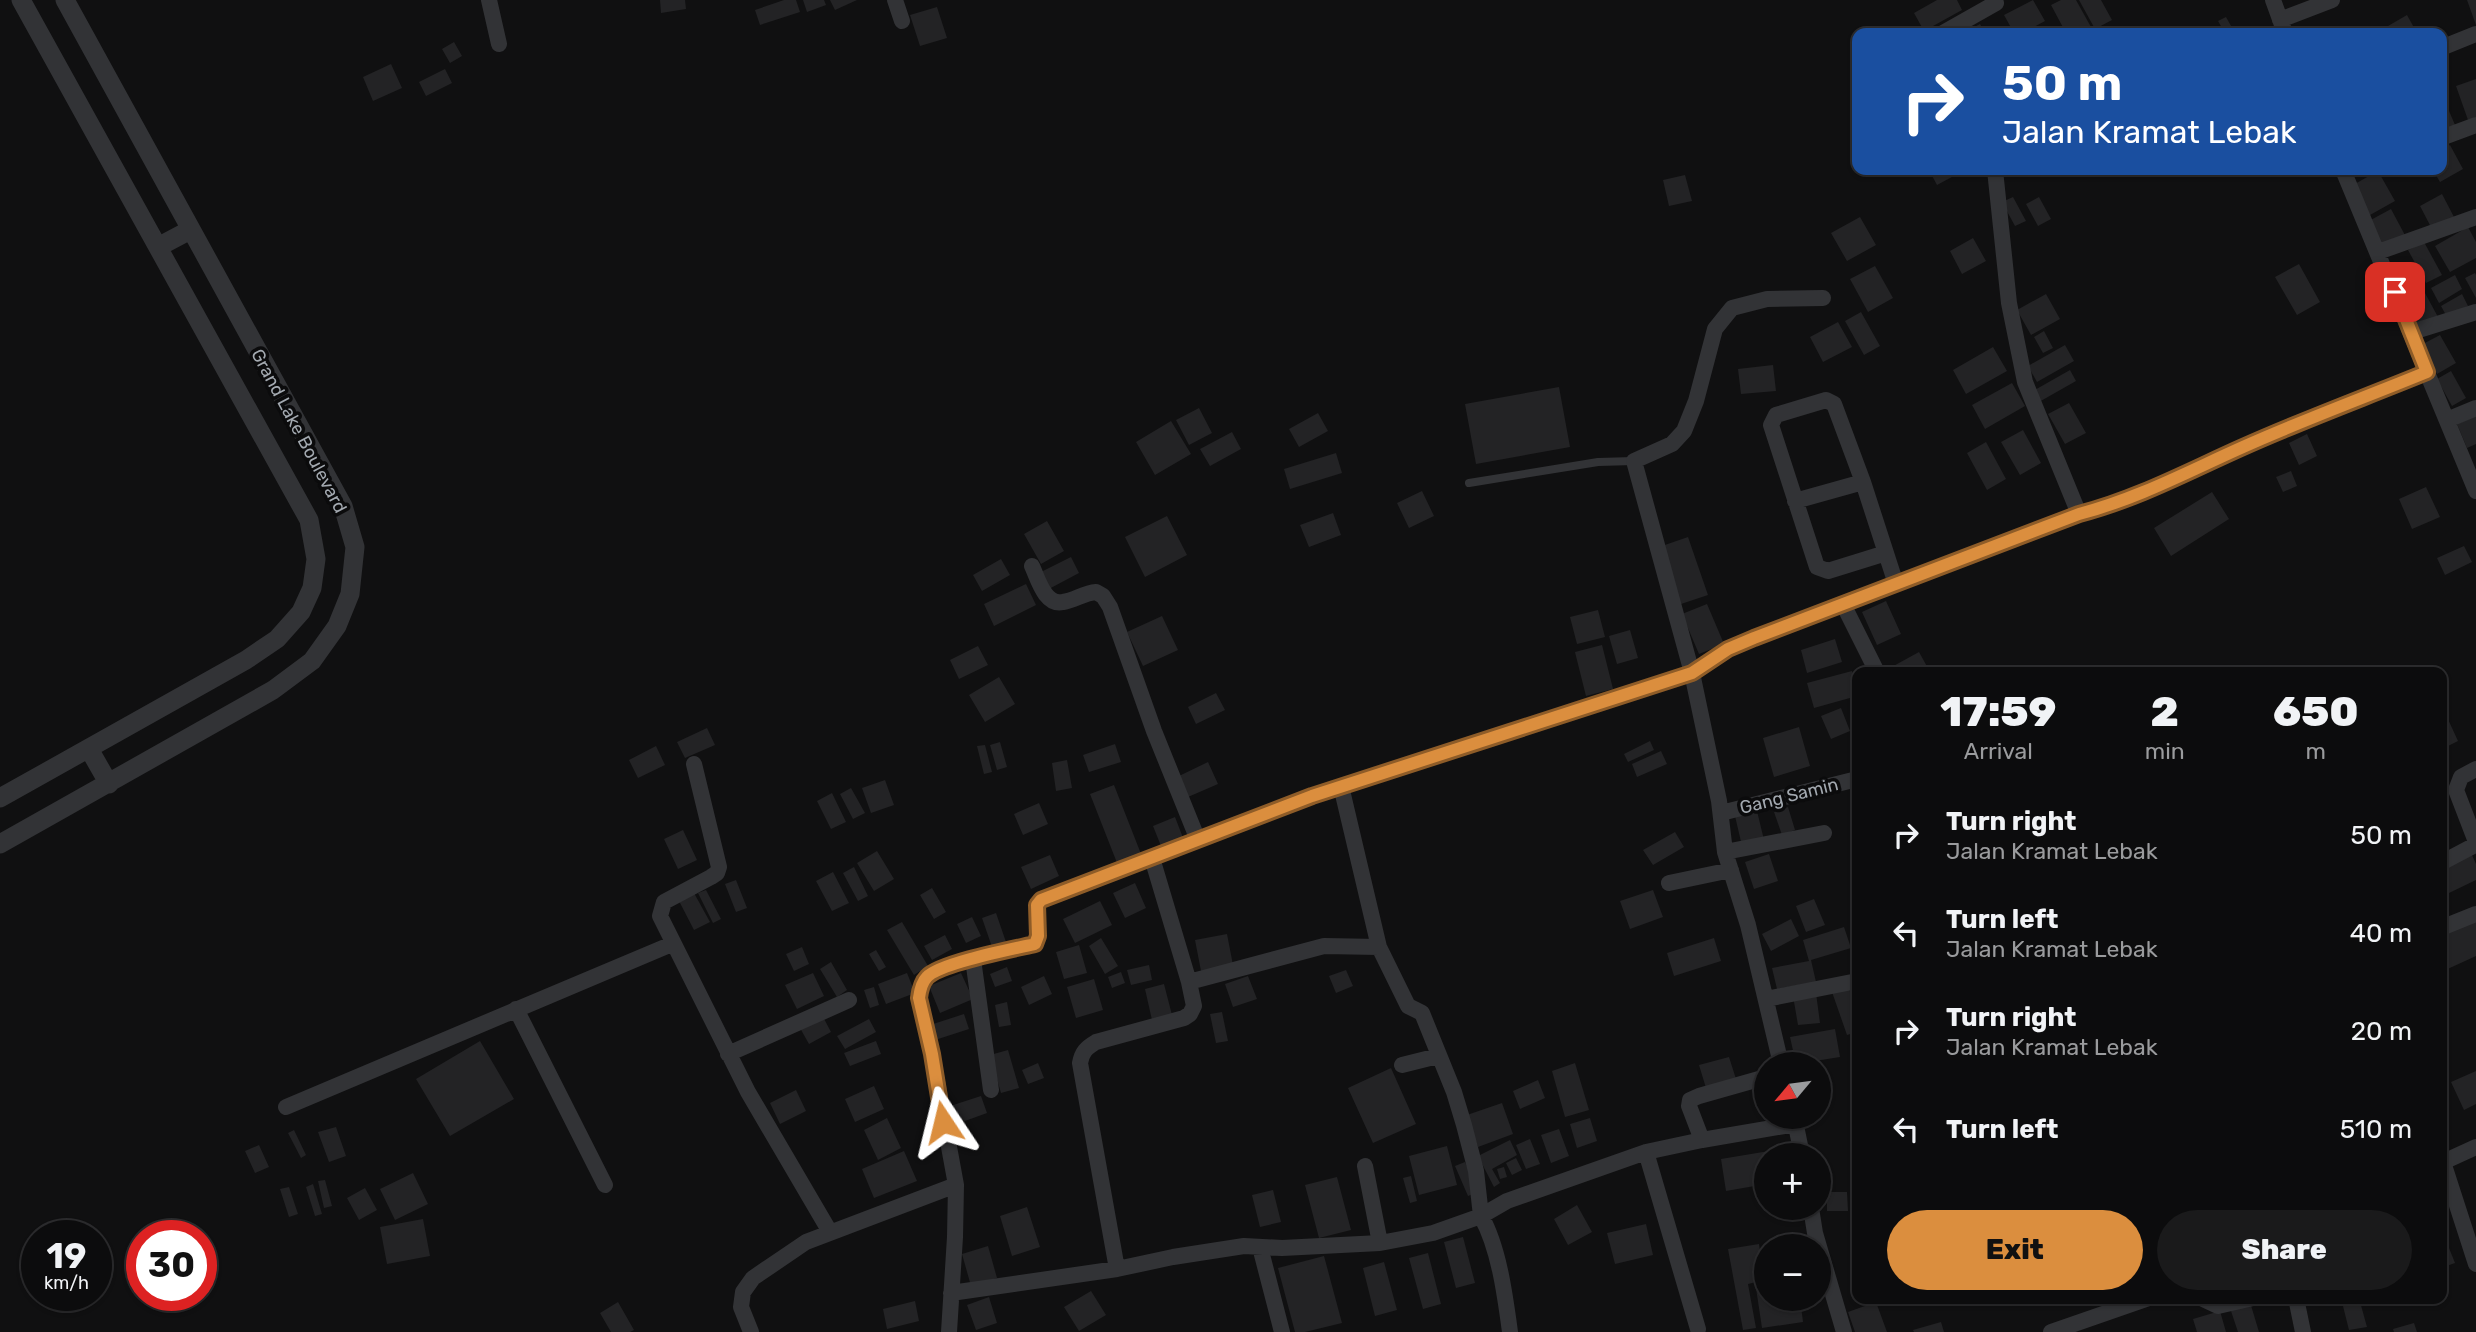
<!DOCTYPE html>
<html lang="en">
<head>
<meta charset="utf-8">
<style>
	:root { --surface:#0c0c0d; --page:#1a1a1b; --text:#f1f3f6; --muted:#9a9b9d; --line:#2c2c2e; --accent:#db8e3e }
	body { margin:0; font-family:Rubik,sans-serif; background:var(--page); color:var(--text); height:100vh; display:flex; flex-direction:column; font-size:26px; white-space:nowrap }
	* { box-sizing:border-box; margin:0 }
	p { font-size:23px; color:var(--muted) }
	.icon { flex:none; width:38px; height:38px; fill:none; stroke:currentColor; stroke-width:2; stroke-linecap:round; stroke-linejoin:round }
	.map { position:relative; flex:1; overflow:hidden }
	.sheet { position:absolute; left:1852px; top:667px; width:595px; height:637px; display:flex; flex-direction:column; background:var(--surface); border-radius:14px; box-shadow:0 2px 5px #0004,0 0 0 2px var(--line) }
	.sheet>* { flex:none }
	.banner { position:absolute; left:1852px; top:28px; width:595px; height:147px; border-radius:14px; box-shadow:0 2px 5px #0004,0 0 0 2px var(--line); background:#1a4fa0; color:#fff; overflow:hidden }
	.needle { width:46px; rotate:241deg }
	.fabs { position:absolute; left:1754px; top:1052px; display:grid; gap:14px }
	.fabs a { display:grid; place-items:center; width:77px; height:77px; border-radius:50%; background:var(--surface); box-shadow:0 2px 5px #0004,0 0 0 2px var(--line); font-size:35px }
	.speed { position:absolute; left:21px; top:1220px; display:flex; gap:14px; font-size:35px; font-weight:700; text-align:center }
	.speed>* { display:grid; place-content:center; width:91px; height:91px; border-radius:50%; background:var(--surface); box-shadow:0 2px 5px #0004,0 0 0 2px var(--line); line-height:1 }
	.speed small { font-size:18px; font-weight:400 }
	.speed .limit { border:10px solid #d22; background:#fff; color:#111 }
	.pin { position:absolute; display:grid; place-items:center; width:60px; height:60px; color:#fff; margin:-30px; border-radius:14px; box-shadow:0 4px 10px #0006 }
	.me { position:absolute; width:77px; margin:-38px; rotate:350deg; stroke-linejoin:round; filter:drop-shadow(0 0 5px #0008) }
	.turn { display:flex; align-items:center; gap:24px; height:147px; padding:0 35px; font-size:32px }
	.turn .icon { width:91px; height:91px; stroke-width:2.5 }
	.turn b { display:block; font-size:49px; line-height:60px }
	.eta { display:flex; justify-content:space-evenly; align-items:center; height:119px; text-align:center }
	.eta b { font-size:42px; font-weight:800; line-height:49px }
	.cta { display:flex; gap:14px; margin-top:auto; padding:14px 35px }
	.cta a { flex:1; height:80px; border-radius:42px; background:var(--accent); color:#111; font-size:28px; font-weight:800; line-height:80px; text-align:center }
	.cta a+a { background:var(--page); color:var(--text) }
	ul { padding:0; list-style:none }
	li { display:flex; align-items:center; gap:21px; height:98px; padding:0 35px }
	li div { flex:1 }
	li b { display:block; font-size:26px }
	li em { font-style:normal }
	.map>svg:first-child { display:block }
	.building { fill:#232325 }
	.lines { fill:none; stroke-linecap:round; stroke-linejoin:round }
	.service { stroke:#323336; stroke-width:8 }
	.minor { stroke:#323336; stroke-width:16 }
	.tertiary { stroke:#323336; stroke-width:19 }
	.route-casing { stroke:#8e5c28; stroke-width:18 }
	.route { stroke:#db8e3e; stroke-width:12 }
	.labels { text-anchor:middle; stroke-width:7; stroke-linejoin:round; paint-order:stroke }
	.street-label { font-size:18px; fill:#a3a9b0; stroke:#0b0b0c }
</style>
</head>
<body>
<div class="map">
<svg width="2476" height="1332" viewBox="0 0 2476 1332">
	<rect width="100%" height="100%" fill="#101011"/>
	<!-- building -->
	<path class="building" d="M660 0H685L686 9 661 13Z
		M784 0H796L800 12 760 25 755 10Z
		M803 0H824L826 5 807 12Z
		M830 0H857L835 10Z
		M1937 0H1957L1962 10 1924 31 1914 13Z
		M2033 0 2045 21 2023 33H2014L2004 15Z
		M2061 0H2076L2091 27 2080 33H2066L2051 5Z
		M2079 0H2101L2112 20 2095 29Z
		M2467 0H2476V25Z
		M937 7 947 38 920 46 910 15Z
		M2407 15 2417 33H2392L2388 26Z
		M2226 17 2235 33H2225L2218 21Z
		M1980 24 1985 33H1963Z
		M454 42 462 56 450 63 442 49Z
		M391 64 402 88 373 101 363 77Z
		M445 69 452 83 426 96 419 82Z
		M2476 79V117L2468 120 2456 86Z
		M2441 92 2455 125 2441 131Z
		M2450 145 2463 169 2440 182 2433 170H2441V150Z
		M1929 170H1965L1937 185Z
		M2378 171 2395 201 2370 215 2353 185Z
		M1685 175 1692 201 1669 206 1663 180Z
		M2442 194 2454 217 2432 229 2420 206Z
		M2013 197 2026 221 2015 226 2002 202Z
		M2039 197 2051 219 2038 226 2026 204Z
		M2391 209 2406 237 2382 250 2367 222Z
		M1860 217 1876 245 1847 261 1831 233Z
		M2468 227 2476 242V258L2450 272 2435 246Z
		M1973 238 1986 261 1962 274 1950 251Z
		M2424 242 2442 275 2426 283 2408 250Z
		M2299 264 2320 302 2297 315 2275 277Z
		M1875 266 1893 298 1868 312 1850 279Z
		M2475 273 2476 275V298L2465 278Z
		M2455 275 2462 289 2439 303 2431 288Z
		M2419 282 2438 317 2417 328 2398 294Z
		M2046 294 2060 319 2031 335 2017 310Z
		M2462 294 2468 306 2447 317 2441 306Z
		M1861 312 1880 346 1864 355 1845 321Z
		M1838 322 1852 347 1823 362 1810 337Z
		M2044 331 2053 348 2043 353 2034 337Z
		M2440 335 2456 363 2437 374 2421 345Z
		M2065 345 2074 361 2037 382 2028 366Z
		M1993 347 2007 371 1966 394 1953 370Z
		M1773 365 1776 391 1741 394 1738 369Z
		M2070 370 2076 381 2039 402 2033 391Z
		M2451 371 2466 398 2452 406 2437 379Z
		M2012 383 2025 406 1985 429 1972 405Z
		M1559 387 1570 447 1476 464 1465 404Z
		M2069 403 2086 433 2065 444 2048 414Z
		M1199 408 1212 433 1189 445 1176 420Z
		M1318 413 1328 431 1299 447 1289 429Z
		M2476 416V444L2467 448 2457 424Z
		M1171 421 1191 454 1155 475 1136 442Z
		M2023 430 2041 463 2020 475 2001 442Z
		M1232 432 1241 449 1210 466 1200 449Z
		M2307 434 2317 456 2299 465 2289 443Z
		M1986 442 2006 479 1987 490 1967 453Z
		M1336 453 1342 473 1290 489 1284 469Z
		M2291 471 2297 486 2283 492 2276 477Z
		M2426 487 2440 517 2412 529 2399 499Z
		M1422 491 1434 516 1409 528 1397 503Z
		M2212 492 2229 519 2171 556 2154 528Z
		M1333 513 1341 535 1309 547 1300 525Z
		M1167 516 1187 555 1145 577 1125 537Z
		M1047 521 1064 551 1041 564 1024 534Z
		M1688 537 1708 595 1678 605 1659 547Z
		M2464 546 2472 562 2445 575 2437 558Z
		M1071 557 1079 573 1047 590 1039 573Z
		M1001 559 1010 575 982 591 973 575Z
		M1026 584 1036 605 994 626 984 604Z
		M1886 601 1901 634 1877 645 1862 612Z
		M1707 604 1724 644 1699 654 1682 614Z
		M1598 610 1605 637 1577 644 1570 617Z
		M1162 616 1178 650 1143 666 1127 632Z
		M1630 630 1638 658 1617 664 1609 636Z
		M1835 639 1842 662 1807 673 1801 650Z
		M1602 645 1613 689 1586 696 1575 652Z
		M978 646 988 665 959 679 950 660Z
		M1919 652 1929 670 1890 672 1888 669Z
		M1852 671 1857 696 1814 708 1807 683Z
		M999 677 1015 704 985 722 969 695Z
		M1216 693 1225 710 1196 724 1188 707Z
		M2441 704 2458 741 2446 747 2441 738Z
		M1841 708 1850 731 1831 739 1821 716Z
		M1799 727 1810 766 1774 777 1763 738Z
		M707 728 715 745 685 758 677 742Z
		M1650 741 1654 750 1628 762 1624 754Z
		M1000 742 1007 767 997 770 990 745Z
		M1115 744 1121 762 1089 772 1083 755Z
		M985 745 992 772 984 774 977 746Z
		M656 746 665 765 638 778 629 760Z
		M1661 751 1667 764 1637 777 1632 764Z
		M1067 760 1072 788 1056 791 1052 763Z
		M1208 762 1218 784 1188 797 1179 776Z
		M885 780 894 805 871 813 862 788Z
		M1114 785 1143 859 1119 868 1090 794Z
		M851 788 865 813 853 819 840 794Z
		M832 793 846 822 831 829 817 801Z
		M1039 803 1048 824 1023 835 1014 814Z
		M1788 807 1795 830 1782 835 1774 812Z
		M1757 811 1764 840 1742 846 1735 816Z
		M1175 817 1185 843 1163 851 1153 826Z
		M683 830 697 860 678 869 664 839Z
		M1675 832 1684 847 1653 865 1643 850Z
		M877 851 894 879 874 891 857 863Z
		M2471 853 2476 864V880L2449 893 2441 876V867Z
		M1769 854 1778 881 1754 889 1745 862Z
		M1050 855 1059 876 1031 889 1021 867Z
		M854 867 868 896 858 901 843 873Z
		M833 872 849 903 832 911 816 881Z
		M736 880 747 908 736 912 725 884Z
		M1135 883 1146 908 1125 918 1113 893Z
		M932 888 946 912 934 919 920 895Z
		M706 890 721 919 713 923 698 893Z
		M1653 890 1663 917 1630 929 1620 901Z
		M694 893 710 922 694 930 679 901Z
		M1814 899 1825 925 1806 932 1796 906Z
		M1100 901 1112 925 1075 943 1063 919Z
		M996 913 1006 942 992 947 982 918Z
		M972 917 981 936 966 943 957 924Z
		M1791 919 1799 936 1771 951 1762 934Z
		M2476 920V956L2441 972V936Z
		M902 922 928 966 914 975 887 930Z
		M1844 927 1851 948 1811 960 1816 982 1777 989 1772 968 1809 961 1803 940Z
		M1227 934 1233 965 1201 971 1195 940Z
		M945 935 952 949 932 960 924 946Z
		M1101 938 1118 966 1105 974 1089 946Z
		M1714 938 1721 961 1674 976 1667 953Z
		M1079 945 1087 973 1064 979 1056 952Z
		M802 947 809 964 794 971 786 954Z
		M876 950 886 967 879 971 869 954Z
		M831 962 847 990 837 997 820 969Z
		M1149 965 1152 980 1131 985 1127 970Z
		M1007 967 1012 981 995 987 990 974Z
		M1346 970 1353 986 1336 993 1329 976Z
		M1121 972 1125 983 1112 988 1108 977Z
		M813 973 824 996 797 1009 785 985Z
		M907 973 915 993 886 1004 878 984Z
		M961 973 973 999 940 1013 929 986Z
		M1044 976 1052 994 1029 1005 1021 987Z
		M1248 976 1257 999 1233 1007 1225 984Z
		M1094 979 1103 1010 1076 1018 1067 987Z
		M1164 984 1172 1015 1152 1020 1145 989Z
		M1848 986 1857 1011V1032L1847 1035 1832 992Z
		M874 987 879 1005 870 1008 864 990Z
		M1816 993 1820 1023 1798 1025 1793 996Z
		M1007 1002 1011 1025 999 1027 995 1005Z
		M1222 1012 1228 1041 1216 1043 1210 1014Z
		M964 1014 969 1029 932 1041 927 1026Z
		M822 1015 831 1032 809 1044 800 1028Z
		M869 1019 876 1032 845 1049 837 1036Z
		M1835 1029 1840 1057 1796 1064 1790 1037Z
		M480 1041 514 1099 450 1136 416 1079Z
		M876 1041 881 1054 850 1066 844 1053Z
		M1008 1050 1019 1088 1001 1093 990 1055Z
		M1729 1057 1736 1079 1706 1088 1699 1065Z
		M1038 1063 1044 1078 1028 1084 1022 1070Z
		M1575 1063 1589 1110 1565 1117 1552 1071Z
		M1391 1068 1416 1124 1373 1143 1348 1088Z
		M2476 1071V1104L2464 1110 2451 1082Z
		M1538 1080 1545 1098 1520 1109 1513 1091Z
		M874 1086 884 1109 855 1122 845 1099Z
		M796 1090 806 1111 780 1124 770 1103Z
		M981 1096 987 1113 954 1125 947 1107Z
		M1502 1103 1513 1134 1478 1147 1467 1115Z
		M887 1118 901 1148 878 1160 864 1130Z
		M1590 1118 1597 1141 1577 1148 1570 1124Z
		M336 1127 346 1156 329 1162 318 1132Z
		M1559 1129 1569 1156 1551 1163 1541 1135Z
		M294 1130 306 1155 301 1158 288 1133Z
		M1530 1139 1540 1164 1526 1169 1516 1145Z
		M1510 1140 1517 1155 1492 1169 1500 1183 1494 1187 1478 1156Z
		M259 1145 269 1167 255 1173 245 1151Z
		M1447 1146 1457 1185 1419 1195 1409 1156Z
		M904 1151 917 1181 874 1198 862 1169Z
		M1769 1151V1155H1766V1184L1726 1191 1721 1159Z
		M1516 1158 1522 1170 1512 1175 1506 1163Z
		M1465 1162 1478 1192 1468 1196 1455 1166Z
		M1504 1167 1507 1177 1500 1179 1497 1169Z
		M413 1173 428 1204 395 1220 380 1189Z
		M1411 1176 1417 1201 1410 1203 1403 1178Z
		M1337 1177 1351 1230 1319 1238 1305 1185Z
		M325 1180 332 1206 324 1208 318 1181Z
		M313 1184 322 1214 315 1216 306 1187Z
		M289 1187 298 1214 289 1217 280 1189Z
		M365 1188 377 1210 359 1220 347 1198Z
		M1273 1190 1281 1222 1260 1227 1252 1195Z
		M1827 1192H1847L1848 1211H1827Z
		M1577 1205 1592 1232 1568 1245 1554 1219Z
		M1027 1207 1040 1247 1012 1256 1000 1216Z
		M423 1219 430 1256 387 1264 380 1227Z
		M1646 1224 1653 1255 1615 1264 1607 1233Z
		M2441 1228 2455 1263 2441 1268Z
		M1463 1237 1475 1283 1456 1288 1444 1242Z
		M1759 1244 1764 1280 1748 1284 1756 1328 1743 1330 1728 1249Z
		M988 1246 997 1278 971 1286 962 1254Z
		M1428 1253 1441 1304 1423 1309 1409 1258Z
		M1324 1256 1342 1323 1305 1332H1295L1278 1268Z
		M1384 1262 1397 1310 1375 1316 1363 1268Z
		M1766 1286V1298H1800L1803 1322 1762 1328 1756 1288Z
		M1091 1291 1106 1315 1079 1331 1064 1307Z
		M989 1297 997 1323 976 1330 967 1305Z
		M2341 1298H2359L2367 1327 2349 1330Z
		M915 1301 919 1321 887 1329 883 1309Z
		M618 1302 634 1330 630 1332H611L600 1313Z
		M1876 1302 1887 1332H1855L1848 1312Z
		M2250 1302 2259 1332H2238L2230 1308Z
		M2220 1311 2226 1332H2197L2193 1319Z
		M1941 1322 1944 1332H1914L1913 1330Z
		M2414 1323 2417 1332H2394L2393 1329Z"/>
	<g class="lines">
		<!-- service -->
		<path class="service" d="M1469 483 1598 462 1634 461"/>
		<!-- minor -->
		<path class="minor" d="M489 0 499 44
			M895 0 902 21
			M2273 0 2285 33
			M2280 20 2332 0
			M1943 33 1996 3
			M2441 48 2476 34
			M2441 138 2476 125
			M1995 170 2009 303 2025 382 2079 514
			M2343 170 2476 491
			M2378 252 2476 217
			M2412 332 2476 312
			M2447 420 2476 408
			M1795 501 1863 482
			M1886 553 1828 571 1817 567 1771 425 1776 415 1826 400 1834 404 1863 482 1896 584
			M1032 566C1038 579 1045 606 1063 602 1075 600 1084 593 1096 592L1103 596 1110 607 1154 731 1198 840
			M1843 604 1877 672
			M694 764 719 867 717 873 711 877 664 902 660 916 748 1092 830 1232
			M1341 786 1379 947
			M1721 813 1857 779
			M1725 852 1824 833
			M2441 863 2475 845 2476 842 2456 790 2461 777 2476 769
			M1669 883 1731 870
			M2441 928 2476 914
			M973 959 991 1090
			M1766 999 1857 981
			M516 1009 605 1185
			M728 1054 849 1000
			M1781 1064 1748 925 1725 852 1719 801 1692 673 1634 461 1672 444 1684 431 1696 401 1715 329 1732 308 1767 299 1823 298
			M1402 1065 1438 1056
			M286 1107 672 944
			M1794 1116 1802 1155
			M1702 1140 1689 1106 1690 1100 1699 1096 1766 1077
			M1646 1152 1698 1329
			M2443 1162 2476 1264
			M2441 1163 2476 1147
			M1365 1166 1380 1243
			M1811 1208 1815 1233 1844 1332
			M1260 1247 1282 1332
			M1117 1269 1080 1063C1082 1052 1086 1048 1096 1042L1184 1018 1190 1014 1194 1006 1189 982 1152 858
			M951 1293 1117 1269 1173 1257 1244 1246 1282 1248 1380 1243 1433 1233 1481 1216 1476 1171 1464 1125 1454 1092 1422 1013 1408 1006 1379 947 1324 946 1189 982
			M2201 1298 2218 1306 2253 1298
			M2296 1298 2303 1332
			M751 1332 741 1307 743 1292 753 1278 806 1242 956 1185
			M949 1332 955 1237 956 1185 932 1054 919 998C920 990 922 982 927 977 941 963 1013 949 1035 944L1038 936 1037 905 1041 900 1312 796 1692 673 1728 649 1754 638 2079 514C2137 499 2189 471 2243 447 2303 419 2366 397 2427 372
			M1510 1332C1505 1295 1499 1248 1481 1216L1507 1201 1646 1152 1702 1140 1796 1124
			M2051 1332 2149 1298"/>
		<!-- tertiary -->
		<path class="tertiary" d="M158 247 190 230
			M89 749 109 784
			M0 798 246 660 277 639 301 612 312 588 316 559 309 520 21 0
			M0 844 273 690 312 661 337 626 350 594 355 547 343 506 65 0"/>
	</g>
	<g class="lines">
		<!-- route casing -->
		<g class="route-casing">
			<path id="route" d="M943 1122 932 1054 919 998C920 990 922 982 927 977 940 963 1013 949 1035 944L1038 936 1037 905 1041 900 1312 796 1692 673 1728 649 1754 638 2079 514C2137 499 2189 471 2243 447 2303 420 2366 397 2427 372L2395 292"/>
		</g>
		<!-- route -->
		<use href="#route" class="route"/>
	</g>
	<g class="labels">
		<!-- street labels -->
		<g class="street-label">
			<text transform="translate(299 431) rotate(62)" y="6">Grand Lake Boulevard</text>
			<text transform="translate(1789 796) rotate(-14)" y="6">Gang Samin</text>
		</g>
	</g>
</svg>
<div class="fabs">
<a><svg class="needle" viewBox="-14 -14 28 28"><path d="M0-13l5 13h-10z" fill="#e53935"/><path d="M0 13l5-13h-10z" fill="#9a9b9d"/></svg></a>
<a>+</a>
<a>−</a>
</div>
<div class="speed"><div>19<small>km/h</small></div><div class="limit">30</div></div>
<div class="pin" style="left:2395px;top:292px;background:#d93025"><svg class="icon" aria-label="arrive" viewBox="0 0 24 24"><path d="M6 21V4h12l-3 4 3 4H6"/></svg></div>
<svg class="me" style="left:943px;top:1122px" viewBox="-20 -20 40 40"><path d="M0-17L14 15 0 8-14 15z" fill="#db8e3e" stroke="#fff" stroke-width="4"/></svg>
<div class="banner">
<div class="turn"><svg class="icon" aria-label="right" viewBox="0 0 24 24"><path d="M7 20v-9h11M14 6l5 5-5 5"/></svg><div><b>50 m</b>Jalan Kramat Lebak</div></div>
</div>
<section class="sheet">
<div class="eta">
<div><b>17:59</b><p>Arrival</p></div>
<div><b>2</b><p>min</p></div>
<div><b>650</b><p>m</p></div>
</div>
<ul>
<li><svg class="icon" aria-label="right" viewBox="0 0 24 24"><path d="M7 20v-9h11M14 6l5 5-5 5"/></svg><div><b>Turn right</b><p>Jalan Kramat Lebak</p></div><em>50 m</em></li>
<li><svg class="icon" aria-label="left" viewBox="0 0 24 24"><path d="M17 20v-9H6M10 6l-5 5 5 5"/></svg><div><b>Turn left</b><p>Jalan Kramat Lebak</p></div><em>40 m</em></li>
<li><svg class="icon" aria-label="right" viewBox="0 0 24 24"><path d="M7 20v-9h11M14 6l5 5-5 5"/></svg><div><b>Turn right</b><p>Jalan Kramat Lebak</p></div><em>20 m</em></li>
<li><svg class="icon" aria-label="left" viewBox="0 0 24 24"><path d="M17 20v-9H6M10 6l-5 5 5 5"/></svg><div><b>Turn left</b></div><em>510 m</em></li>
</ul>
<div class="cta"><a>Exit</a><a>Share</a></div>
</section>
</div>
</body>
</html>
